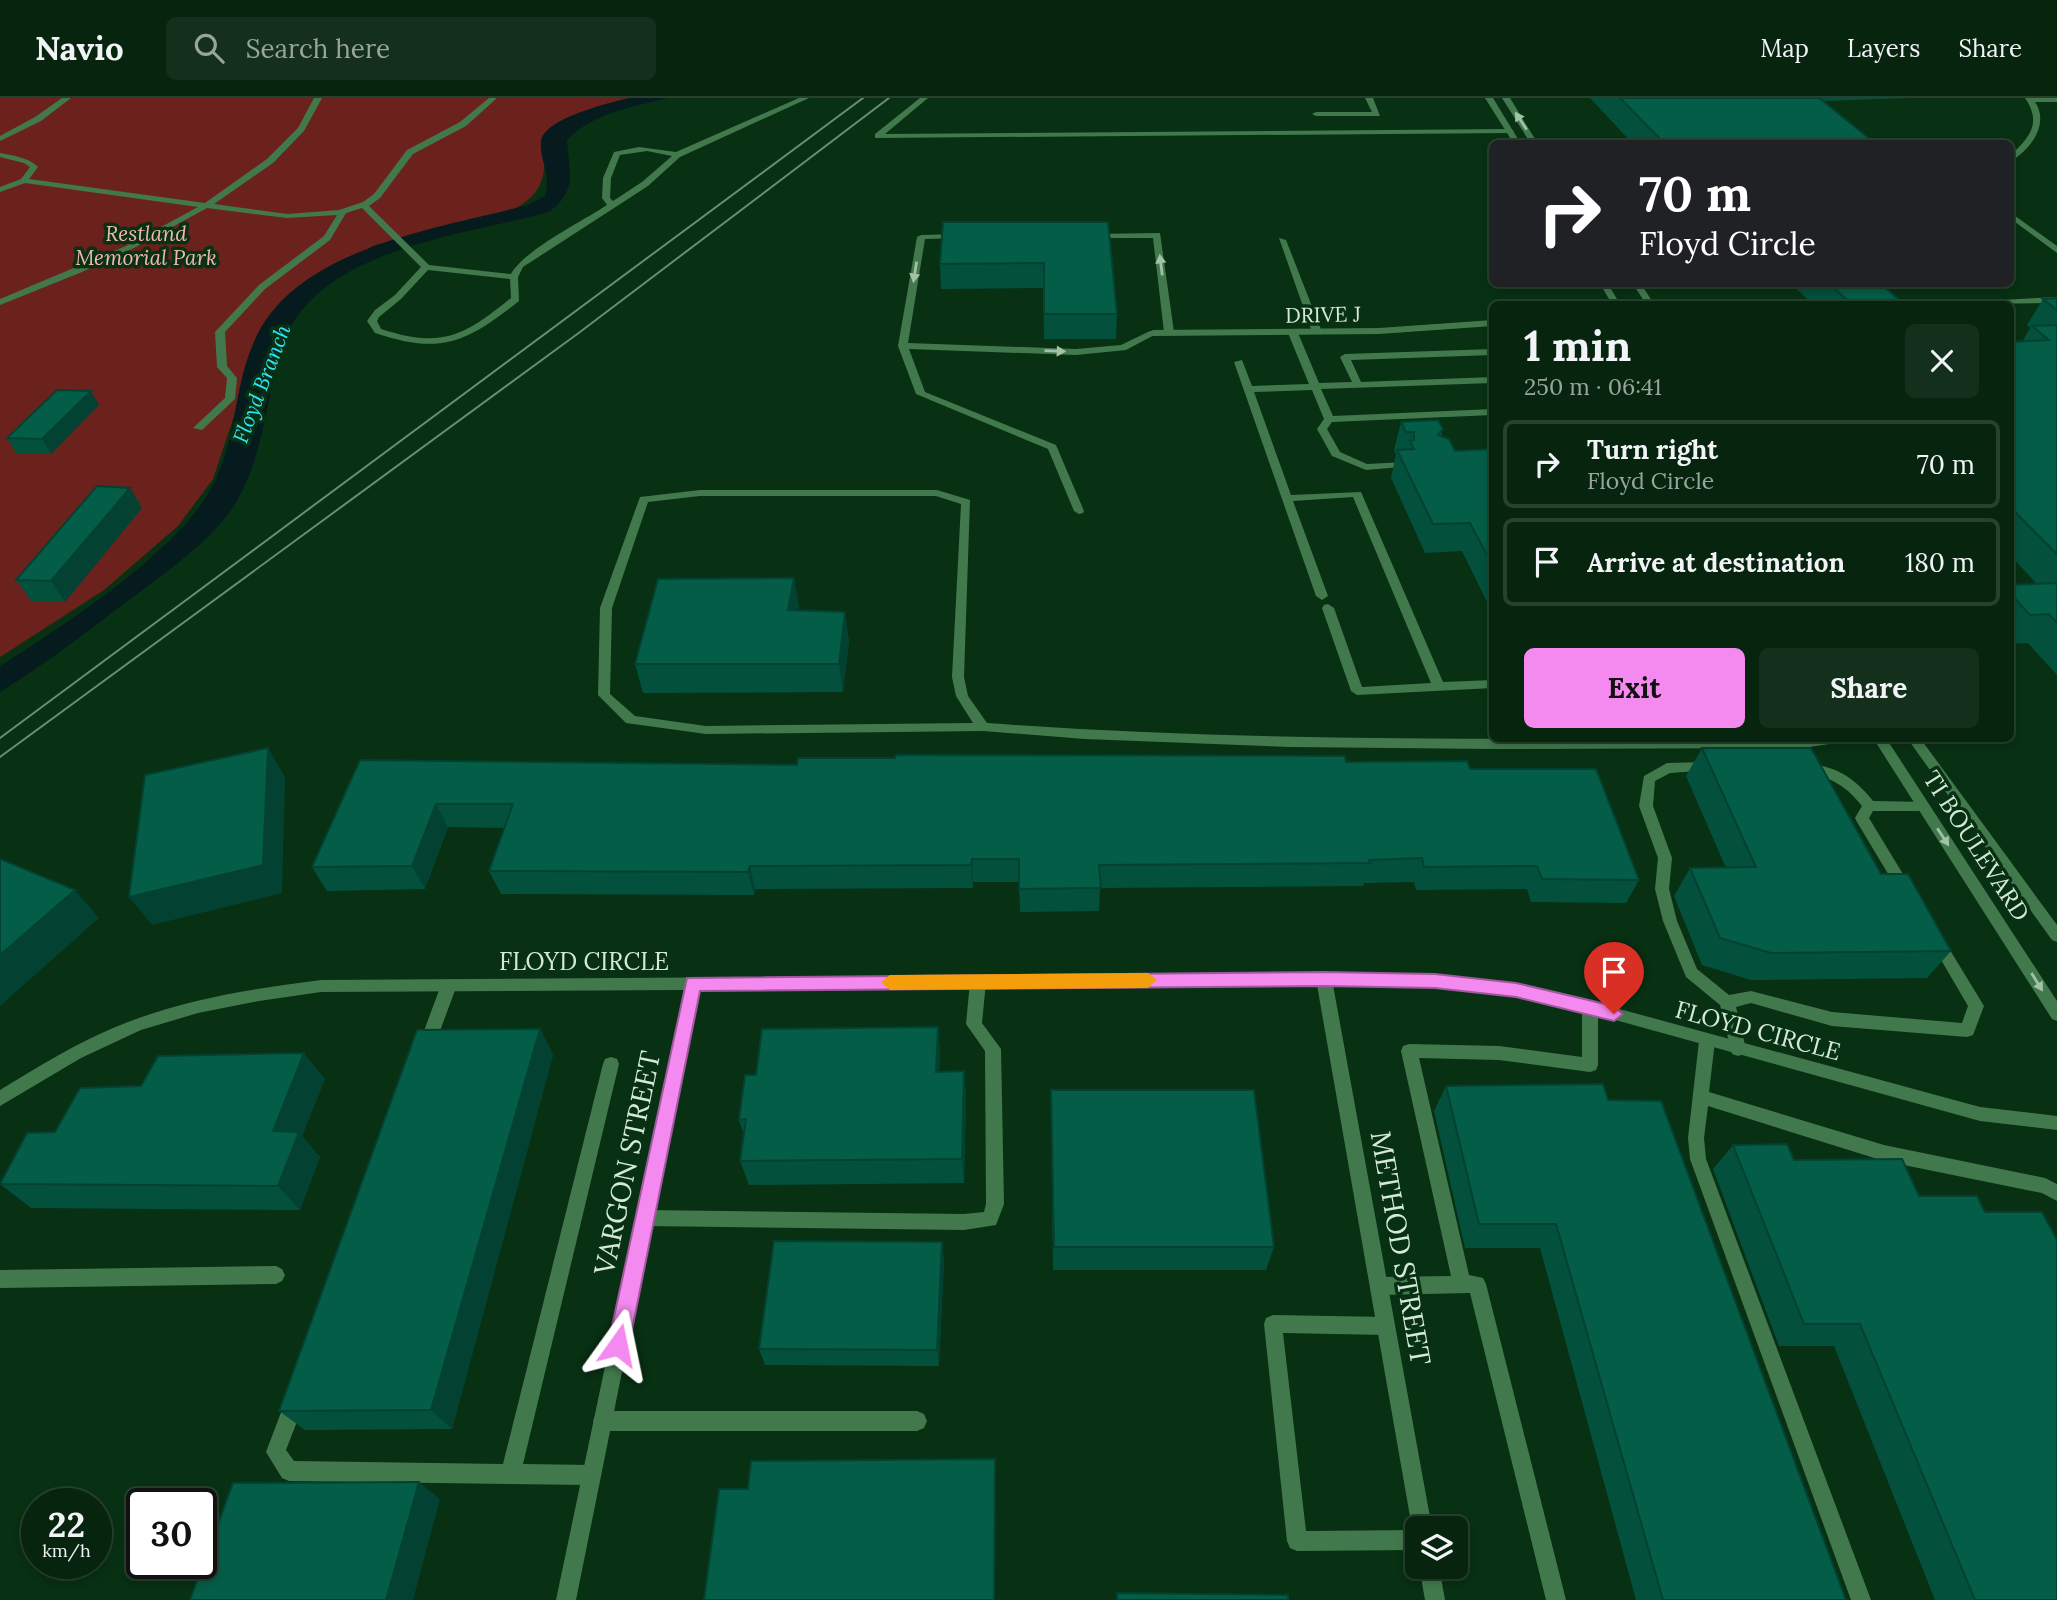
<!DOCTYPE html>
<html lang="en">
<head>
<meta charset="utf-8">
<style>
	:root { --surface:#06240e; --page:#14301c; --text:#f1f3f6; --muted:#98a49e; --line:#27412e; --accent:#f489f0 }
	body { margin:0; font-family:Lora,serif; background:var(--page); color:var(--text); height:100vh; display:flex; flex-direction:column; font-size:26px; white-space:nowrap }
	* { box-sizing:border-box; margin:0 }
	p { font-size:23px; color:var(--muted) }
	.icon { flex:none; width:38px; height:38px; fill:none; stroke:currentColor; stroke-width:2; stroke-linecap:round; stroke-linejoin:round }
	.map { position:relative; flex:1; overflow:hidden }
	.panel { position:absolute; left:1489px; top:203px; width:525px; height:441px; display:flex; flex-direction:column; background:var(--surface); border-radius:10px; box-shadow:0 4px 10px #0003,0 0 0 2px var(--line) }
	.panel>* { flex:none }
	.hud { position:absolute; left:1489px; top:42px; width:525px; height:147px; border-radius:10px; box-shadow:0 4px 10px #0003,0 0 0 2px var(--line); background:#202124; color:#fff; overflow:hidden }
	.controls { position:absolute; left:1405px; top:1418px; display:grid; gap:14px }
	.controls a { display:grid; place-items:center; width:63px; height:63px; border-radius:10px; background:var(--surface); box-shadow:0 4px 10px #0003,0 0 0 2px var(--line); font-size:35px }
	.speed { position:absolute; left:21px; top:1390px; display:flex; gap:14px; font-size:35px; font-weight:700; text-align:center }
	.speed>* { display:grid; place-content:center; width:91px; height:91px; border-radius:50%; background:var(--surface); box-shadow:0 4px 10px #0003,0 0 0 2px var(--line); line-height:1 }
	.speed small { font-size:18px; font-weight:400 }
	.speed .limit { border:4px solid #111; border-radius:10px; background:#fff; color:#111 }
	.pin { position:absolute; display:grid; place-items:center; width:60px; height:60px; color:#fff; margin:-72px -30px; border-radius:50% 50% 50% 0; rotate:-45deg; box-shadow:0 0 7px #0007 }
	.pin .icon { rotate:45deg }
	.me { position:absolute; width:77px; margin:-38px; rotate:12deg; stroke-linejoin:round; filter:drop-shadow(0 0 5px #0008) }
	.turn { display:flex; align-items:center; gap:24px; height:147px; padding:0 35px; font-size:32px }
	.turn .icon { width:91px; height:91px; stroke-width:2.5 }
	.turn b { display:block; font-size:49px; line-height:60px }
	.round { display:grid; place-items:center; flex:none; width:74px; height:74px; border-radius:10px; background:var(--page) }
	.summary { display:flex; align-items:center; justify-content:space-between; height:119px; padding:0 35px }
	h1 { font-size:42px; font-weight:800; line-height:52px }
	.cta { display:flex; gap:14px; margin-top:auto; padding:14px 35px }
	.cta a { flex:1; height:80px; border-radius:10px; background:var(--accent); color:#111; font-size:28px; font-weight:800; line-height:80px; text-align:center }
	.cta a+a { background:var(--page); color:var(--text) }
	ul { padding:0; list-style:none }
	li { display:flex; align-items:center; gap:21px; height:88px; margin:0 14px 10px; padding:0 21px; border:4px solid var(--line); border-radius:10px }
	li div { flex:1 }
	li b { display:block; font-size:26px }
	li em { font-style:normal }
	header { display:flex; align-items:center; gap:42px; box-sizing:border-box; height:98px; padding:0 35px; background:var(--surface); border-bottom:2px solid var(--line) }
	header strong { font-size:33px }
	nav { display:flex; gap:38px; margin-inline-start:auto; font-size:24px }
	.search { width:490px; height:63px; background:var(--page); display:flex; align-items:center; gap:18px; box-sizing:border-box; padding:0 24px; border-radius:10px; color:var(--muted); font-size:26px }
	.map>svg:first-child { display:block }
	.green { fill:#6c221c }
	.water { fill:#061b1e }
	.lines { fill:none; stroke-linecap:round; stroke-linejoin:round }
	.service { fill:#42794c; fill-rule:evenodd }
	.minor { fill:#42794c; fill-rule:evenodd }
	.tertiary { fill:#42794c; fill-rule:evenodd }
	.tram { stroke:#6b8b72; stroke-width:2 }
	.wall { fill:#03513d }
	.shaded-wall { fill:#034232 }
	.building { fill:#045e47; stroke:#034232; stroke-width:2 }
	.oneway { fill:#a1c2a6 }
	.route { fill:#f489f0; stroke:#9f599c; stroke-width:2 }
	.slow { fill:#f59e0b }
	.labels { text-anchor:middle; stroke-width:7; stroke-linejoin:round; paint-order:stroke }
	.far-park-label { font-size:21px; font-style:italic; fill:#f1b7ae; stroke:#083013 }
	.far-street-label { font-size:21px; fill:#d4ead7; stroke:#083013 }
	.far-water-label { font-size:21px; font-style:italic; fill:#30e3fa; stroke:#083013 }
	.street-label { font-size:24px; fill:#d4ead7; stroke:#083013 }
	.near-street-label { font-size:28px; fill:#d4ead7; stroke:#083013 }
</style>
</head>
<body>
<header>
<strong>Navio</strong>
<div class="search"><svg class="icon" aria-label="search" viewBox="0 0 24 24"><circle cx="10" cy="10" r="6"/><path d="M15 15l6 6"/></svg>Search here</div>
<nav><a>Map</a><a>Layers</a><a>Share</a></nav>
</header>
<div class="map">
<svg width="2057" height="1502" viewBox="0 0 2057 1502">
	<rect width="100%" height="100%" fill="#083013"/>
	<!-- green -->
	<path class="green" d="M0 0H632L547 35C543 70 550 91 516 110L372 148 261 237 213 381 178 428 104 492 0 559Z"/>
	<!-- water -->
	<path class="water" d="M629 0H668C632 9 593 15 567 42 569 75 578 92 549 114 465 137 313 151 282 249 266 301 264 358 235 406 211 444 161 478 125 505 84 536 44 567 0 594V568C62 529 164 462 204 402 238 351 231 298 253 246 291 151 437 130 525 108L545 98C552 78 539 62 541 43 545 20 609 5 629 0Z"/>
	<g class="lines">
		<!-- service -->
		<path class="service" d="M62 0H71L41 23 0 43V38L35 19Z
			M314 0H322L304 33 273 65 214 106 287 116 339 112 363 104 374 96 407 52 460 24 489 0H497L466 28 413 56 380 100 369 108 429 167 511 176C524 152 583 123 607 107L602 100 603 80 614 54 639 49 676 54 799 0H809L680 59 648 88 523 169 518 179 519 203C466 245 441 257 375 235L367 223 375 212 395 197 421 169 362 110 346 115 330 142 265 191 225 234 227 268 237 280 235 301 202 332 193 330 225 300 227 280 217 269 215 234 259 187 324 138 337 117 287 120 207 110 132 151 82 174 0 207V201L126 148 198 109 25 85 0 94V89L21 81 30 69 24 65 0 59V55C14 58 28 59 38 69L29 81 205 105 267 61 298 30ZM647 53 672 58 642 84 613 103 610 100 611 80 620 57ZM428 172 510 181 511 200C464 238 442 251 381 231L377 223 379 219 401 201Z
			M920 0H928L885 36 1510 31 1514 33 1510 35 875 40V36Z
			M1365 0H1373L1380 18H1316L1312 16 1316 14H1372Z
			M2025 0H2057V4H2035C2050 26 2030 52 2011 63V57C2030 39 2042 25 2025 0Z
			M2011 115 2057 148V155L2011 121Z
			M1160 135 1174 234 1169 237 1164 234 1153 140H1092L1088 138 1092 136Z
			M960 136H963V140L925 141 908 245 1076 251 1121 247 1150 233 1158 235 1126 252 1076 257 909 251 925 294 1056 347 1084 413 1083 415 1079 416 1074 413 1048 351 916 296 898 248 917 139 921 137Z
			M1279 140 1286 142 1322 234 1320 236 1312 234Z
			M2057 199V205L1976 206 1980 203Z
			M1293 232 1298 235 1319 285 1352 284 1340 259 1345 256 1493 251V257L1351 262 1361 284 1493 279V285L1321 291 1333 318 1493 311V317L1332 324 1327 331 1340 354 1367 366 1405 364V368L1401 369 1366 372 1332 358 1317 331 1324 321 1312 292 1254 294 1291 397 1361 394 1443 584 1493 582V590L1357 597 1351 593 1322 510 1324 507 1328 506 1334 510 1362 589 1431 585 1353 399 1293 403 1328 498 1322 502 1316 498 1234 264 1242 262 1252 288 1309 286 1288 235Z
			M700 392H937L970 402 964 579 968 598 987 625C1272 646 1557 640 1842 640L1836 645 1803 650 1496 651 1290 649 1085 641 983 633 706 636 626 625 598 597 600 510 640 399ZM700 398H936L961 406 952 579 956 598 973 625 706 628 635 618 610 596 612 510 648 404Z
			M1708 664 1715 669 1713 672 1670 675 1655 683 1653 708 1672 760 1669 791 1677 823 1697 871 1729 897 1751 893 1832 914 1962 925 1968 908 1930 843 1932 839H1942L1984 908 1973 937 1967 939 1832 928 1751 905 1736 909 1746 951 1744 956 1738 958 1732 956 1720 907 1686 879 1663 823 1655 791 1658 760 1639 708 1644 678 1667 665Z
			M1805 664C1837 670 1852 677 1873 703L1927 704 1929 708 1922 713H1873L1869 720 1909 786 1911 790 1909 794H1899L1857 724 1855 720 1862 708C1842 683 1830 681 1800 672L1798 669Z
			M978 878 983 880 986 884 982 925 1001 951 1004 1106 996 1127 964 1132 645 1128 639 1126 636 1120 639 1114 645 1112 964 1116 984 1114 986 1106 985 953 966 926 970 884 973 880Z
			M449 881 454 883 457 887 434 949 432 954 426 956 420 954 418 949 441 887 444 883Z
			M1590 903 1595 904 1598 909V967L1596 972 1590 974 1499 962 1419 960 1469 1177 1483 1180 1486 1186 1566 1502H1546L1470 1195 1379 1197 1373 1194 1370 1188 1373 1182 1379 1179 1451 1178 1401 953 1403 948 1409 946 1499 948 1582 959V909L1585 904Z
			M1707 936 1713 938 1715 943 1709 994 1884 1047 2045 1080 2057 1086V1103L2042 1095 1884 1063 1708 1008 1704 1040 1706 1061 1871 1502H1851L1690 1061 1688 1040 1699 943 1701 938Z
			M611 959 617 961 619 966 523 1366 591 1367 598 1370 601 1377 598 1384 591 1387 289 1383 282 1380 266 1354 288 1296 295 1293 302 1296 305 1303 286 1352 294 1363 503 1366 603 966 605 961Z
			M276 1168 282 1171 285 1177 282 1183 276 1186 0 1190V1172Z
			M1273 1217 1386 1219 1393 1222 1395 1228 1393 1234 1386 1237 1283 1235 1306 1433 1418 1432V1452L1297 1453 1290 1450 1287 1443 1264 1226 1266 1220Z
			M603 1313H917L924 1316 927 1323 924 1330 917 1333H603L596 1330 593 1323 596 1316Z"/>
		<!-- minor -->
		<path class="minor" d="M1493 222V228L1379 236 1153 238 1148 235 1153 232 1379 230Z
			M1324 875 1435 877 1515 886 1590 903 1980 1009 2057 1018V1032L1980 1023 1590 915 1515 898 1435 889 1333 887 1432 1430H1418V1438L1412 1430 1317 887 699 892 576 1502H556L684 892 321 894 259 903 198 915 141 932 81 960 0 1008V992C36 970 73 947 113 930 179 902 250 891 321 882Z
			M1419 1468H1439L1445 1502H1425Z"/>
		<!-- tertiary -->
		<path class="tertiary" d="M1485 0H1493L1521 46H1514Z
			M1502 0H1510L1538 46H1531Z
			M1600 186H1608L1620 206H1612Z
			M1633 186H1641L1654 206H1646Z
			M1873 640H1886L2057 903V923L2052 921Z
			M1907 640H1920L2057 827V844L2052 842Z"/>
		<!-- tram -->
		<path class="tram" d="M0 640 863 0
			M0 659 580 234 889 0"/>
	</g>
	<!-- wall -->
	<path class="wall" d="M1590 0H1910L1823 3 1876 46H1633Z
		M1108 124 1117 216 1116 241H1044L1043 190 941 191 940 166Z
		M1792 186H1881L1904 206H1812Z
		M2057 200V577L2028 545 2011 546V487L2037 486 2011 458V244H2022L2030 230 2027 227 2043 201Z
		M99 307 51 356 16 355 7 340Z
		M1401 324 1443 331 1441 338 1455 353 1493 351V516L1462 453 1425 455 1391 380 1396 356 1394 352Z
		M130 390 142 410 65 504 31 503 16 482Z
		M799 508 798 512 849 542 843 594 643 595 635 566Z
		M1702 650 1881 776 1951 853 1927 880 1751 882 1702 867 1674 798 1690 770H1726L1686 678Z
		M360 662 797 667 1346 664 1470 671 1639 782 1626 805 1531 804 1527 791 1416 792 1414 784 1364 785 1363 788 1100 790 1099 813 1020 814 1019 784H973V790L755 791 754 797 501 796 489 773 505 730 448 729 425 791 327 793 312 769Z
		M938 929 940 956 939 974 964 973 966 999 964 1085 749 1087 740 1063 744 1037 739 1022 756 977Z
		M540 931 553 957 452 1331 305 1332 279 1313Z
		M325 981 302 1038 320 1059 300 1112 31 1110 0 1086 55 1034 141 988Z
		M1446 988 1608 1002 1846 1502H1636L1540 1150H1465L1434 1013Z
		M1051 992 1274 1149 1266 1172H1053L1051 1018Z
		M1733 1047 1794 1062 1919 1098 1985 1114 2057 1502H1935L1834 1248H1779L1713 1071Z
		M944 1161 939 1268 765 1267 759 1251Z"/>
	<!-- shaded-wall -->
	<path class="shaded-wall" d="M91 293 99 307 51 356 42 341Z
		M130 390 142 410 65 504 51 483Z
		M794 480 799 508 793 541 788 512Z
		M845 514 849 542 843 594 839 566Z
		M268 650 285 679 282 795 152 827 129 799Z
		M436 706 448 729 425 791 412 768Z
		M972 761 973 784V790L971 767Z
		M750 768 755 791 754 797 748 774Z
		M75 792 99 820 0 908V857Z
		M938 929 940 956 938 1000 936 974Z
		M540 931 553 957 452 1331 431 1312Z
		M304 955 325 981 302 1038 320 1059 300 1112 278 1088 273 1033Z
		M964 973 966 999 964 1085 962 1061Z
		M942 1144 944 1161 939 1268 937 1252Z
		M995 1361 996 1380 995 1502H994Z
		M419 1384 440 1401 413 1502H386Z"/>
	<!-- building -->
	<path class="building" d="M1620 0H1819L1876 46H1665Z
		M943 124H1108L1117 216H1044V165L940 166Z
		M1830 186H1881L1904 206H1851Z
		M2057 200V212L2043 201Z
		M2057 227V456L2012 411H2011V244L2049 242 2032 228Z
		M57 292 91 293 42 341 7 340Z
		M1438 322 1443 331 1438 337 1449 341 1455 353 1493 351V468L1470 425 1433 426 1397 352 1414 351 1410 343 1414 342V334H1406L1401 324Z
		M97 388 130 390 51 483 16 482Z
		M794 480 788 512 845 514 839 566H635L658 481Z
		M2057 485V525L2049 516 2030 517 2011 496V487Z
		M268 650 263 767 129 799 145 677Z
		M1702 650H1811L1881 776H1908L1951 853 1771 855 1720 840 1690 770 1756 769Z
		M896 657 1345 658 1346 664 1467 663 1470 671H1596L1639 782 1542 781 1537 768 1424 769 1422 760 1369 762 1370 765 1099 767 1101 790 1019 791V761H972L971 767 750 768 748 774 489 773 513 706H436L412 768 312 769 360 662 797 667 798 660H895Z
		M0 761 75 792 0 857Z
		M938 929 936 974 964 973 962 1061 740 1063 746 1021 739 1022 745 977H756L762 931Z
		M540 931 431 1312 279 1313 417 932Z
		M304 955 273 1033 299 1034 278 1088 0 1086 27 1035 55 1034 80 990 141 988 158 958Z
		M1603 986 1608 1002 1661 1003 1846 1502H1663L1556 1126H1479L1446 988Z
		M1051 992H1254L1274 1149H1054Z
		M1787 1046 1794 1062 1902 1061 1919 1098H1977L1985 1114H2042L2057 1142V1502H1975L1860 1226H1804L1733 1047Z
		M774 1143 942 1144 937 1252 759 1251Z
		M995 1361 994 1502H704L719 1391H748L751 1363Z
		M419 1384 386 1502H190L233 1385Z
		M1117 1495 1288 1497V1502H1117Z"/>
	<!-- one-way arrows -->
	<defs><path id="oneway-solid" d="M-6-.8H1V-3.2L6.5 0L1 3.2V.8H-6Z" transform="scale(1.75)"/></defs>
	<g class="oneway">
		<use href="#oneway-solid" transform="translate(1521 23) rotate(-123)"/>
		<use href="#oneway-solid" transform="translate(1161 167) rotate(-97)"/>
		<use href="#oneway-solid" transform="translate(915 174) rotate(99)"/>
		<use href="#oneway-solid" transform="translate(1055 253) rotate(2)"/>
		<use href="#oneway-solid" transform="translate(1943 739) rotate(57)"/>
		<use href="#oneway-solid" transform="translate(2037 884) rotate(58)"/>
	</g>
	<!-- route -->
	<path class="route" d="M1324 874 1435 876 1516 885 1614 908 1623 916 1614 923 1516 899 1435 890 1324 888 700 893 629 1247 626 1254 618 1257 611 1254 608 1247 687 880Z"/>
	<!-- slow -->
	<path class="slow" d="M1148 875 1157 882 1148 890 890 892 881 884 890 877Z"/>
	<g class="labels">
		<!-- far-park labels -->
		<g class="far-park-label">
			<text x="146" y="143">Restland<tspan x="146" dy="24">Memorial Park</tspan></text>
		</g>
		<!-- far-street labels -->
		<g class="far-street-label">
			<text transform="translate(1323 217) rotate(-1)" y="7">DRIVE J</text>
		</g>
		<!-- far-water labels -->
		<g class="far-water-label">
			<text transform="translate(262 286) rotate(-69)" y="7">Floyd Branch</text>
		</g>
		<!-- street labels -->
		<g class="street-label">
			<text transform="translate(1976 748) rotate(57)" y="8">TI BOULEVARD</text>
			<text x="584" y="872">FLOYD CIRCLE</text>
			<text transform="translate(1758 933) rotate(15)" y="8">FLOYD CIRCLE</text>
		</g>
		<!-- near-street labels -->
		<g class="near-street-label">
			<text transform="translate(627 1065) rotate(-78)" y="10">VARGON STREET</text>
			<text transform="translate(1401 1150) rotate(80)" y="10">METHOD STREET</text>
		</g>
	</g>
</svg>
<div class="controls">
<a><svg class="icon" aria-label="layers" viewBox="0 0 24 24"><path d="M12 4l9 5-9 5-9-5zM3 14l9 5 9-5"/></svg></a>
</div>
<div class="speed"><div>22<small>km/h</small></div><div class="limit">30</div></div>
<div class="pin" style="left:1614px;top:916px;background:#d93025"><svg class="icon" aria-label="arrive" viewBox="0 0 24 24"><path d="M6 21V4h12l-3 4 3 4H6"/></svg></div>
<svg class="me" style="left:618px;top:1247px" viewBox="-20 -20 40 40"><path d="M0-17L14 15 0 8-14 15z" fill="#f489f0" stroke="#fff" stroke-width="4"/></svg>
<div class="hud">
<div class="turn"><svg class="icon" aria-label="right" viewBox="0 0 24 24"><path d="M7 20v-9h11M14 6l5 5-5 5"/></svg><div><b>70 m</b>Floyd Circle</div></div>
</div>
<section class="panel">
<div class="summary"><div><h1>1 min</h1><p>250 m · 06:41</p></div><a class="round"><svg class="icon" aria-label="close" viewBox="0 0 24 24"><path d="M6 6l12 12M18 6L6 18"/></svg></a></div>
<ul>
<li><svg class="icon" aria-label="right" viewBox="0 0 24 24"><path d="M7 20v-9h11M14 6l5 5-5 5"/></svg><div><b>Turn right</b><p>Floyd Circle</p></div><em>70 m</em></li>
<li><svg class="icon" aria-label="arrive" viewBox="0 0 24 24"><path d="M6 21V4h12l-3 4 3 4H6"/></svg><div><b>Arrive at destination</b></div><em>180 m</em></li>
</ul>
<div class="cta"><a>Exit</a><a>Share</a></div>
</section>
</div>
</body>
</html>
